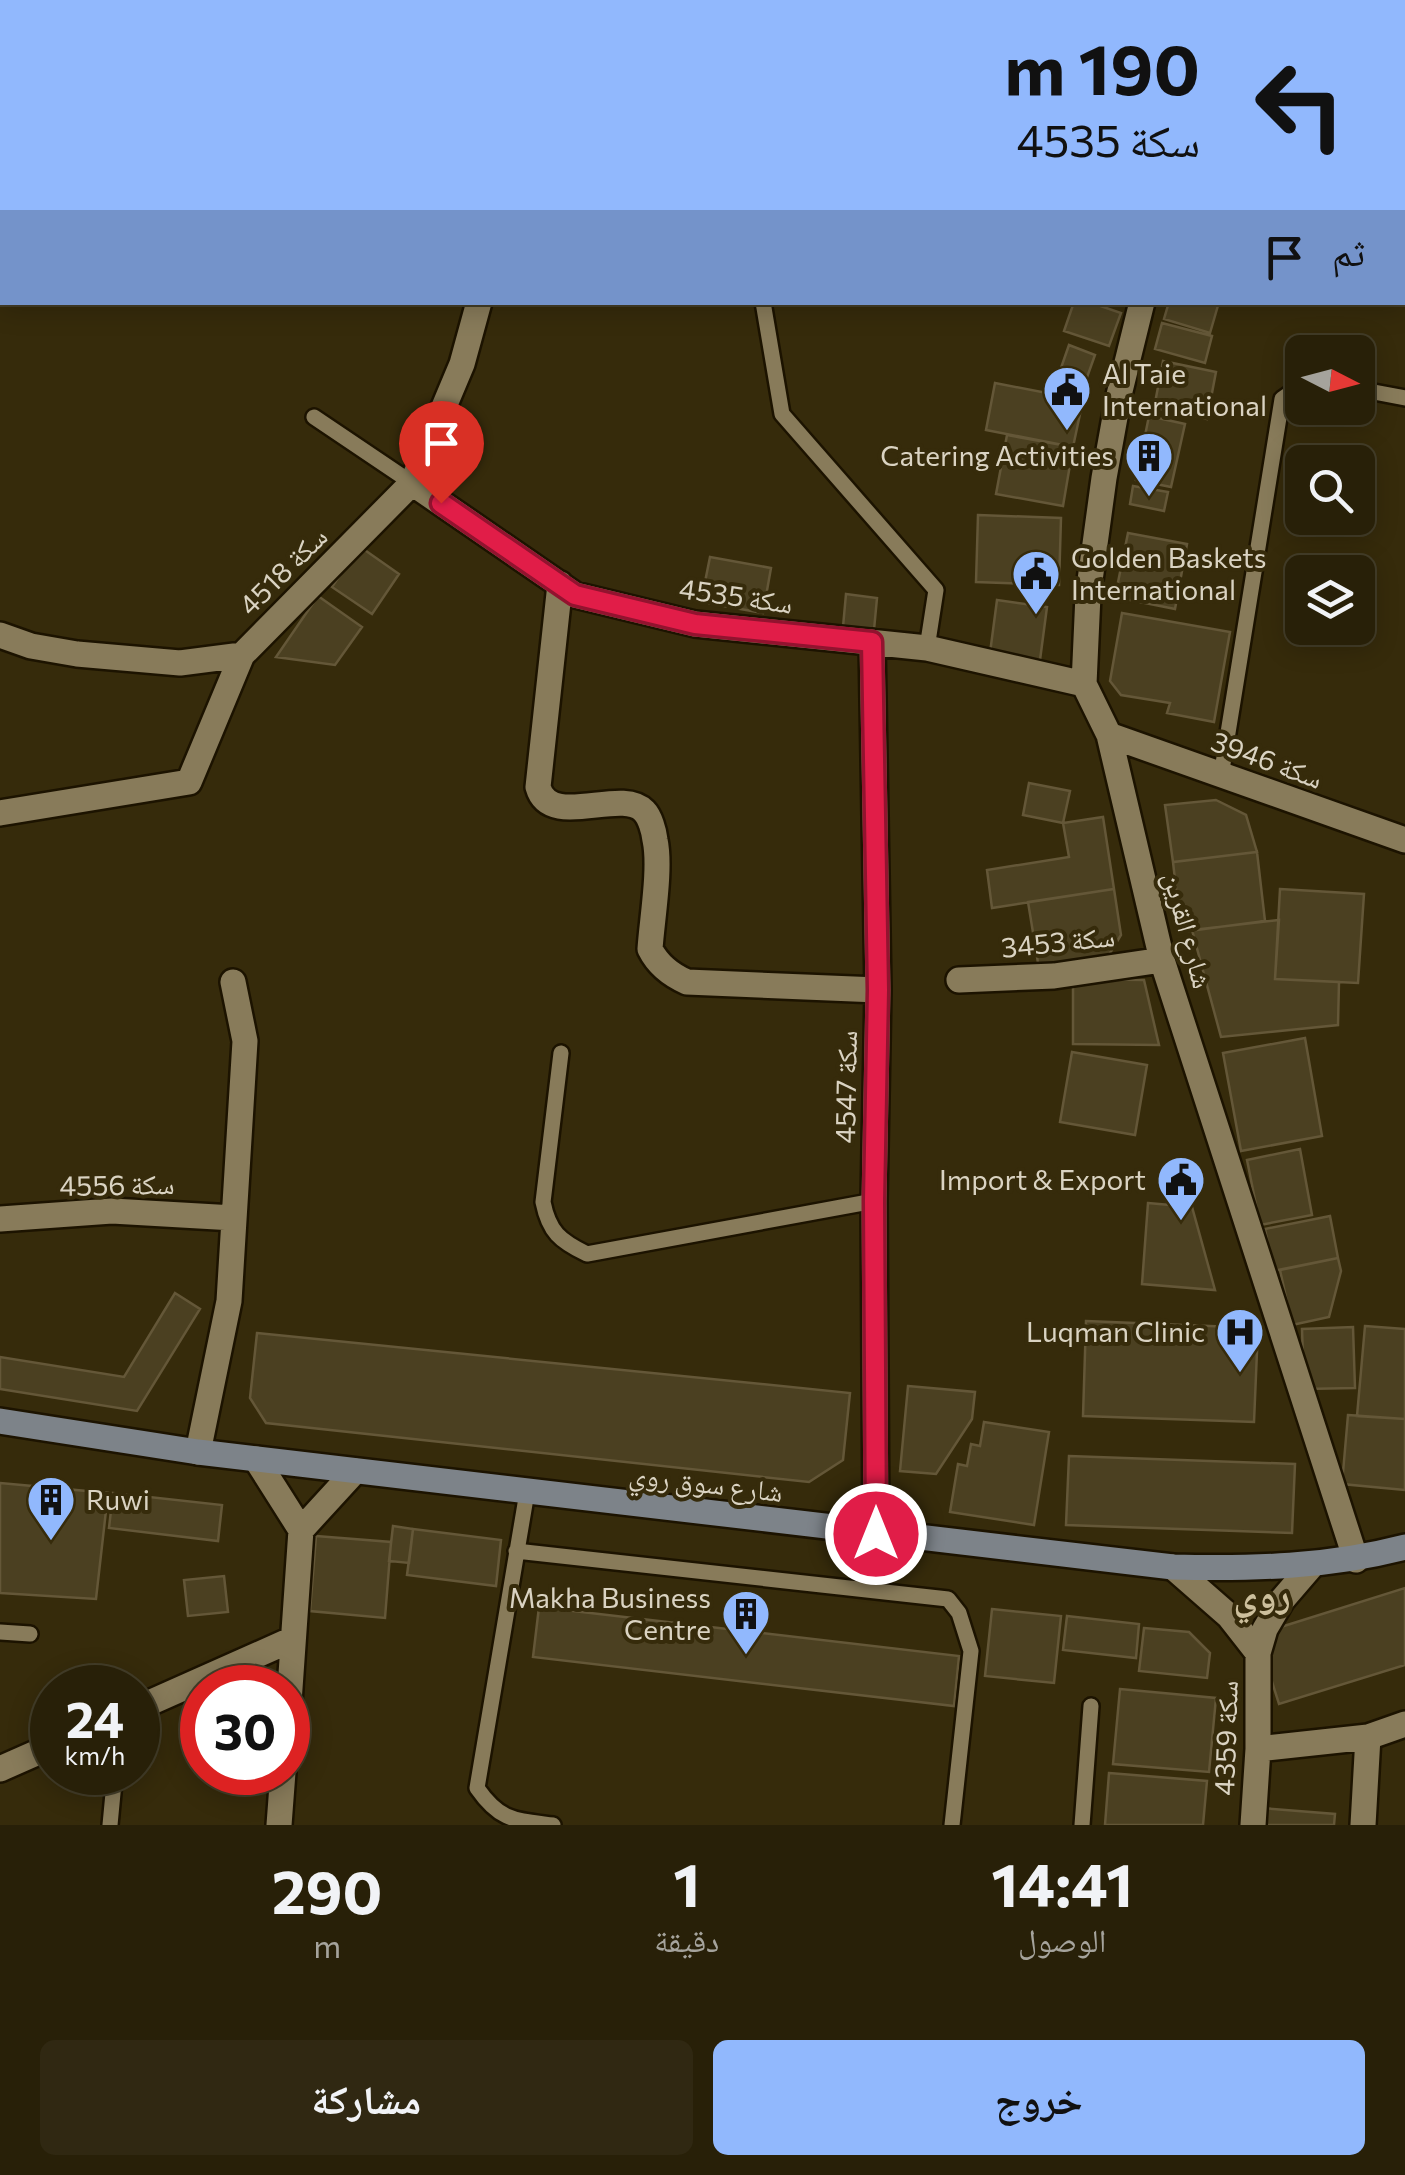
<!DOCTYPE html>
<html lang="ar">
<head>
<meta charset="utf-8">
<style>
	:root { --surface:#282008; --page:#302812; --text:#f1f3f6; --muted:#a5a39c; --line:#443e29; --accent:#91b8fd }
	body { margin:0; font-family:Commissioner,"Noto Naskh Arabic",sans-serif; background:var(--page); color:var(--text); direction:rtl; height:100vh; display:flex; flex-direction:column; font-size:38px; white-space:nowrap }
	* { box-sizing:border-box; margin:0 }
	p { font-size:32px; color:var(--muted) }
	.icon { flex:none; width:55px; height:55px; fill:none; stroke:currentColor; stroke-width:2; stroke-linecap:round; stroke-linejoin:round }
	.map { position:relative; height:1825px; overflow:hidden; direction:ltr }
	.details { display:flex; flex-direction:column; background:var(--surface); flex:1 }
	.details>* { flex:none }
	.hud { position:absolute; left:0px; top:0px; width:1405px; height:305px; box-shadow:0 5px 25px #0003,0 0 0 2px var(--line); direction:rtl; background:#91b8fd; color:#111; overflow:hidden }
	.needle { width:65px; rotate:96deg }
	.fabs { position:absolute; left:1285px; top:335px; display:grid; gap:20px }
	.fabs a { display:grid; place-items:center; width:90px; height:90px; border-radius:15px; background:var(--surface); box-shadow:0 5px 25px #0003,0 0 0 2px var(--line); font-size:50px }
	.speed { position:absolute; left:30px; top:1665px; display:flex; gap:20px; font-size:50px; font-weight:700; text-align:center }
	.speed>* { display:grid; place-content:center; width:130px; height:130px; border-radius:50%; background:var(--surface); box-shadow:0 5px 25px #0003,0 0 0 2px var(--line); line-height:1 }
	.speed small { font-size:25px; font-weight:400 }
	.speed .limit { border:15px solid #d22; background:#fff; color:#111 }
	.pin { position:absolute; display:grid; place-items:center; width:85px; height:85px; color:#fff; margin:-102px -42px; border-radius:50% 50% 50% 0; rotate:-45deg; box-shadow:0 0 10px #0007 }
	.pin .icon { rotate:45deg }
	.me { position:absolute; width:110px; margin:-55px; rotate:0deg; stroke-linejoin:round; filter:drop-shadow(0 0 8px #0008) }
	.turn { display:flex; align-items:center; gap:35px; height:210px; padding:0 40px; font-size:45px }
	.turn .icon { width:130px; height:130px; stroke-width:2.5 }
	.turn b { display:block; font-size:70px; line-height:85px }
	.then { display:flex; align-items:center; height:95px; padding:0 40px; background:#0003; gap:20px; font-size:38px }
	.eta { display:flex; justify-content:space-evenly; align-items:center; height:170px; text-align:center }
	.eta b { font-size:60px; font-weight:700; line-height:70px }
	.cta { display:flex; gap:20px; margin-top:auto; padding:20px 40px }
	.cta a { flex:1; height:115px; border-radius:15px; background:var(--accent); color:#111; font-size:40px; font-weight:700; line-height:115px; text-align:center }
	.cta a+a { background:var(--page); color:var(--text) }
	.map>svg:first-child { display:block }
	.building { fill:#4b4021; stroke:#645738; stroke-width:2.5 }
	.lines { fill:none; stroke-linecap:round; stroke-linejoin:round }
	.lane-casing { stroke:#1c1300; stroke-width:20 }
	.street-casing { stroke:#1c1300; stroke-width:30 }
	.secondary-casing { stroke:#1c1300; stroke-width:30 }
	.lane { stroke:#887b5a; stroke-width:15 }
	.street { stroke:#887b5a; stroke-width:25 }
	.secondary { stroke:#7d8389; stroke-width:25 }
	.route-casing { stroke:#92132f; stroke-width:25 }
	.route { stroke:#e11d48; stroke-width:18 }
	.labels { text-anchor:middle; stroke-width:8; stroke-linejoin:round; paint-order:stroke }
	.poi-label { font-size:28px; fill:#dad3c2; stroke:#362b0b; text-anchor:end }
	.street-label { font-size:28px; fill:#dad3c2; stroke:#362b0b }
	.district-label { font-size:38px; font-weight:bold; fill:#ccbf9c; stroke:#362b0b }
</style>
</head>
<body>
<div class="map">
<svg width="1405" height="1825" viewBox="0 0 1405 1825">
	<rect width="100%" height="100%" fill="#362b0b"/>
	<!-- building -->
	<path class="building" d="M1074 302H1089L1121 313 1109 346 1064 331Z
		M1169 302H1219L1210 333 1164 319Z
		M1162 323 1212 336 1205 363 1155 349Z
		M1069 345 1095 355 1080 397 1054 388Z
		M1163 361 1216 372 1207 419 1154 408Z
		M995 383 1083 400 1073 447 986 430Z
		M1149 416 1185 424 1171 487 1136 480Z
		M1007 435 1073 447 1063 506 996 494Z
		M1133 486 1168 492 1164 511 1130 504Z
		M978 515 1061 518 1059 585 976 582Z
		M1128 533 1187 544 1175 609 1115 597Z
		M359 546 399 574 372 614 332 587Z
		M710 557 771 568 763 613 701 602Z
		M846 594 877 598 874 630 843 627Z
		M318 596 362 627 335 665 276 657Z
		M997 600 1047 607 1040 660 990 653Z
		M1122 613 1230 632 1214 722 1167 713 1170 703 1121 695 1110 681Z
		M1029 783 1070 791 1063 823 1023 815Z
		M1216 800 1246 815 1257 852 1173 862 1165 805Z
		M1103 817 1114 889 992 908 987 870 1069 857 1063 823Z
		M1257 852 1265 921 1181 932 1173 862Z
		M1114 889 1121 935 1107 958 1039 969 1028 902Z
		M1280 889 1364 894 1358 983 1275 979Z
		M1279 920 1275 979 1339 982 1338 1025 1221 1037 1192 930Z
		M1073 979 1144 980 1159 1045 1073 1044Z
		M1305 1038 1322 1136 1241 1151 1223 1053Z
		M1072 1052 1147 1065 1135 1135 1060 1122Z
		M1300 1149 1312 1215 1260 1225 1247 1160Z
		M1148 1203 1192 1207 1215 1290 1142 1284Z
		M1330 1216 1338 1258 1273 1271 1265 1229Z
		M1338 1258 1341 1271 1329 1317 1292 1325 1280 1270Z
		M175 1293 200 1309 137 1411 0 1389V1357L124 1377Z
		M1086 1321 1258 1328 1254 1422 1083 1416Z
		M1365 1326 1405 1329V1419L1357 1416Z
		M1353 1327 1355 1388 1304 1389 1302 1329Z
		M257 1333 850 1393 843 1460 809 1482 266 1423 250 1398Z
		M908 1386 975 1392 972 1419 936 1474 900 1471Z
		M1348 1415 1405 1419V1490L1342 1484Z
		M984 1422 1049 1432 1034 1525 950 1512 958 1464 967 1466 971 1444 980 1446Z
		M1069 1456 1295 1464 1292 1533 1066 1525Z
		M0 1483 108 1493 96 1599 0 1593Z
		M113 1493 222 1505 218 1541 109 1528Z
		M393 1526 413 1529 409 1563 389 1561Z
		M413 1529 501 1540 496 1586 407 1575Z
		M316 1536 391 1542 385 1618 310 1611Z
		M224 1576 228 1612 188 1616 184 1580Z
		M1405 1588V1665L1279 1704 1262 1650 1268 1631Z
		M539 1607 959 1656 954 1706 533 1657Z
		M992 1609 1061 1616 1054 1683 985 1676Z
		M1067 1616 1139 1624 1136 1658 1063 1650Z
		M1144 1628 1189 1632 1210 1653 1207 1678 1139 1671Z
		M1120 1689 1216 1698 1209 1772 1113 1764Z
		M1109 1773 1207 1781 1203 1825H1105Z
		M1262 1808 1335 1814 1334 1825H1261Z"/>
	<g class="lines">
		<!-- lane casing -->
		<g class="lane-casing">
			<path id="lane" d="M761 2V0
				M763 302 782 414 936 590 927 648
				M1358 389 1405 398
				M314 417 412 483
				M1221 776 1282 399 1302 385
				M561 1053 543 1202C549 1232 560 1241 587 1254L874 1201
				M527 1492 477 1788C500 1821 514 1820 553 1825
				M516 1551 948 1599 959 1613 971 1651 952 1825
				M0 1632 30 1634
				M110 1825 115 1772
				M1082 1825 1091 1706"/>
		</g>
		<!-- street casing -->
		<g class="street-casing">
			<path id="street" d="M522 0 523 2
				M1355 0 1358 2
				M119 2 120 0
				M683 2V0
				M1402 36 1405 38
				M1402 65 1405 64
				M0 206H2
				M1142 302 1119 395 1104 478 1088 595 1084 684 1109 735 1162 960 1356 1560
				M412 483 575 595 695 624 927 648 1084 684
				M560 584 538 787C550 830 621 787 644 811 650 817 654 831 655 840 661 868 652 919 650 949 658 965 671 975 687 982L878 990
				M0 635 31 646 77 654 180 663 242 655 412 483 462 364 479 302
				M872 642 878 990 874 1201 876 1534
				M1109 735 1405 840
				M0 813 189 782 242 655
				M959 980 1054 976 1162 960
				M0 1219 112 1211 234 1218
				M198 1452 229 1301 245 1041 233 982
				M256 1459 301 1530
				M301 1530 355 1471
				M1173 1567 1229 1616 1258 1653
				M138 1708 293 1639
				M288 1717 301 1530
				M1258 1749 1368 1737 1405 1724
				M0 1769 52 1746
				M279 1825 283 1772
				M1253 1825 1258 1749V1653L1265 1629 1282 1600 1313 1564
				M1363 1825 1368 1737"/>
		</g>
		<!-- secondary casing -->
		<g class="secondary-casing">
			<path id="secondary" d="M0 1421 198 1452 1173 1567C1253 1569 1328 1567 1405 1547"/>
		</g>
		<!-- lane -->
		<use href="#lane" class="lane"/>
		<!-- street -->
		<use href="#street" class="street"/>
		<!-- secondary -->
		<use href="#secondary" class="secondary"/>
	</g>
	<g class="lines">
		<!-- route casing -->
		<g class="route-casing">
			<path id="route" d="M441 503 575 595 695 624 872 642 878 990 874 1201 876 1534"/>
		</g>
		<!-- route -->
		<use href="#route" class="route"/>
	</g>
	<!-- icons -->
	<defs>
		<g id="civic-pin" transform="scale(2.5)"><path d="M0 17L-7.5 6A9.5 9.5 0 1 1 7.5 6Z" fill="#91b8fd" stroke="#362b0b"/><path d="M-.6-6.5H3V-4.5H.6V-3L4-1V1h2V6H-6V1h2V-1L-.6-3ZM-1.2 2.5V6h2.4V2.5Z" fill="#111"/></g>
		<g id="building-pin" transform="scale(2.5)"><path d="M0 17L-7.5 6A9.5 9.5 0 1 1 7.5 6Z" fill="#91b8fd" stroke="#362b0b"/><path d="M-4-6H4V6H1V3H-1V6H-4ZM-2.5-4.3h1.7v1.8h-1.7ZM.8-4.3h1.7v1.8H.8ZM-2.5-1h1.7V.8h-1.7ZM.8-1h1.7V.8H.8Z" fill="#111"/></g>
		<g id="hospital-pin" transform="scale(2.5)"><path d="M0 17L-7.5 6A9.5 9.5 0 1 1 7.5 6Z" fill="#91b8fd" stroke="#362b0b"/><path d="M-5-5h3v3.5h4V-5h3V5h-3V1.5h-4V5h-3Z" fill="#111"/></g>
	</defs>
	<g fill-rule="evenodd">
		<use href="#civic-pin" x="1067" y="390"/>
		<use href="#building-pin" x="1149" y="456"/>
		<use href="#civic-pin" x="1036" y="574"/>
		<use href="#civic-pin" x="1181" y="1180"/>
		<use href="#hospital-pin" x="1240" y="1332"/>
		<use href="#building-pin" x="51" y="1500"/>
		<use href="#building-pin" x="746" y="1614"/>
	</g>
	<g class="labels">
		<!-- poi labels -->
		<g class="poi-label">
			<text x="1102" y="384" text-anchor="start">Al Taie<tspan x="1102" dy="32">International</tspan></text>
			<text x="1114" y="466">Catering Activities</text>
			<text x="1071" y="568" text-anchor="start">Golden Baskets<tspan x="1071" dy="32">International</tspan></text>
			<text x="1146" y="1190">Import &amp; Export</text>
			<text x="1205" y="1342">Luqman Clinic</text>
			<text x="86" y="1510" text-anchor="start">Ruwi</text>
			<text x="711" y="1608">Makha Business<tspan x="711" dy="32">Centre</tspan></text>
		</g>
		<!-- street labels -->
		<g class="street-label">
			<text transform="translate(283 571) rotate(-45)" y="10">سكة 4518</text>
			<text transform="translate(736 596) rotate(8)" y="10">سكة 4535</text>
			<text transform="translate(1267 760) rotate(20)" y="10">سكة 3946</text>
			<text transform="translate(1188 930) rotate(75)" y="10">شارع القرين</text>
			<text transform="translate(1058 942) rotate(-6)" y="10">سكة 3453</text>
			<text transform="translate(846 1087) rotate(-89)" y="10">سكة 4547</text>
			<text transform="translate(117 1185) rotate(-1)" y="10">سكة 4556</text>
			<text transform="translate(706 1483) rotate(7)" y="10">شارع سوق روي</text>
			<text transform="translate(1226 1738) rotate(-88)" y="10">سكة 4359</text>
		</g>
		<!-- district labels -->
		<g class="district-label">
			<text x="1262" y="1608">روي</text>
		</g>
	</g>
</svg>
<div class="fabs">
<a><svg class="needle" viewBox="-14 -14 28 28"><path d="M0-13l5 13h-10z" fill="#e53935"/><path d="M0 13l5-13h-10z" fill="#a5a39c"/></svg></a>
<a><svg class="icon" aria-label="search" viewBox="0 0 24 24"><circle cx="10" cy="10" r="6"/><path d="M15 15l6 6"/></svg></a>
<a><svg class="icon" aria-label="layers" viewBox="0 0 24 24"><path d="M12 4l9 5-9 5-9-5zM3 14l9 5 9-5"/></svg></a>
</div>
<div class="speed"><div>24<small>km/h</small></div><div class="limit">30</div></div>
<div class="pin" style="left:441px;top:503px;background:#d93025"><svg class="icon" aria-label="arrive" viewBox="0 0 24 24"><path d="M6 21V4h12l-3 4 3 4H6"/></svg></div>
<svg class="me" style="left:876px;top:1534px" viewBox="-20 -20 40 40"><circle r="17" fill="#e11d48" stroke="#fff" stroke-width="3"/><path d="M0-11L8 9 0 5-8 9z" fill="#fff"/></svg>
<div class="hud">
<div class="turn"><svg class="icon" aria-label="left" viewBox="0 0 24 24"><path d="M17 20v-9H6M10 6l-5 5 5 5"/></svg><div><b>190 m</b>سكة 4535</div></div>
<div class="then">ثم<svg class="icon" aria-label="arrive" viewBox="0 0 24 24"><path d="M6 21V4h12l-3 4 3 4H6"/></svg></div>
</div>
</div>
<section class="details">
<div class="eta">
<div><b>14:41</b><p>الوصول</p></div>
<div><b>1</b><p>دقيقة</p></div>
<div><b>290</b><p>m</p></div>
</div>
<div class="cta"><a>خروج</a><a>مشاركة</a></div>
</section>
</body>
</html>
